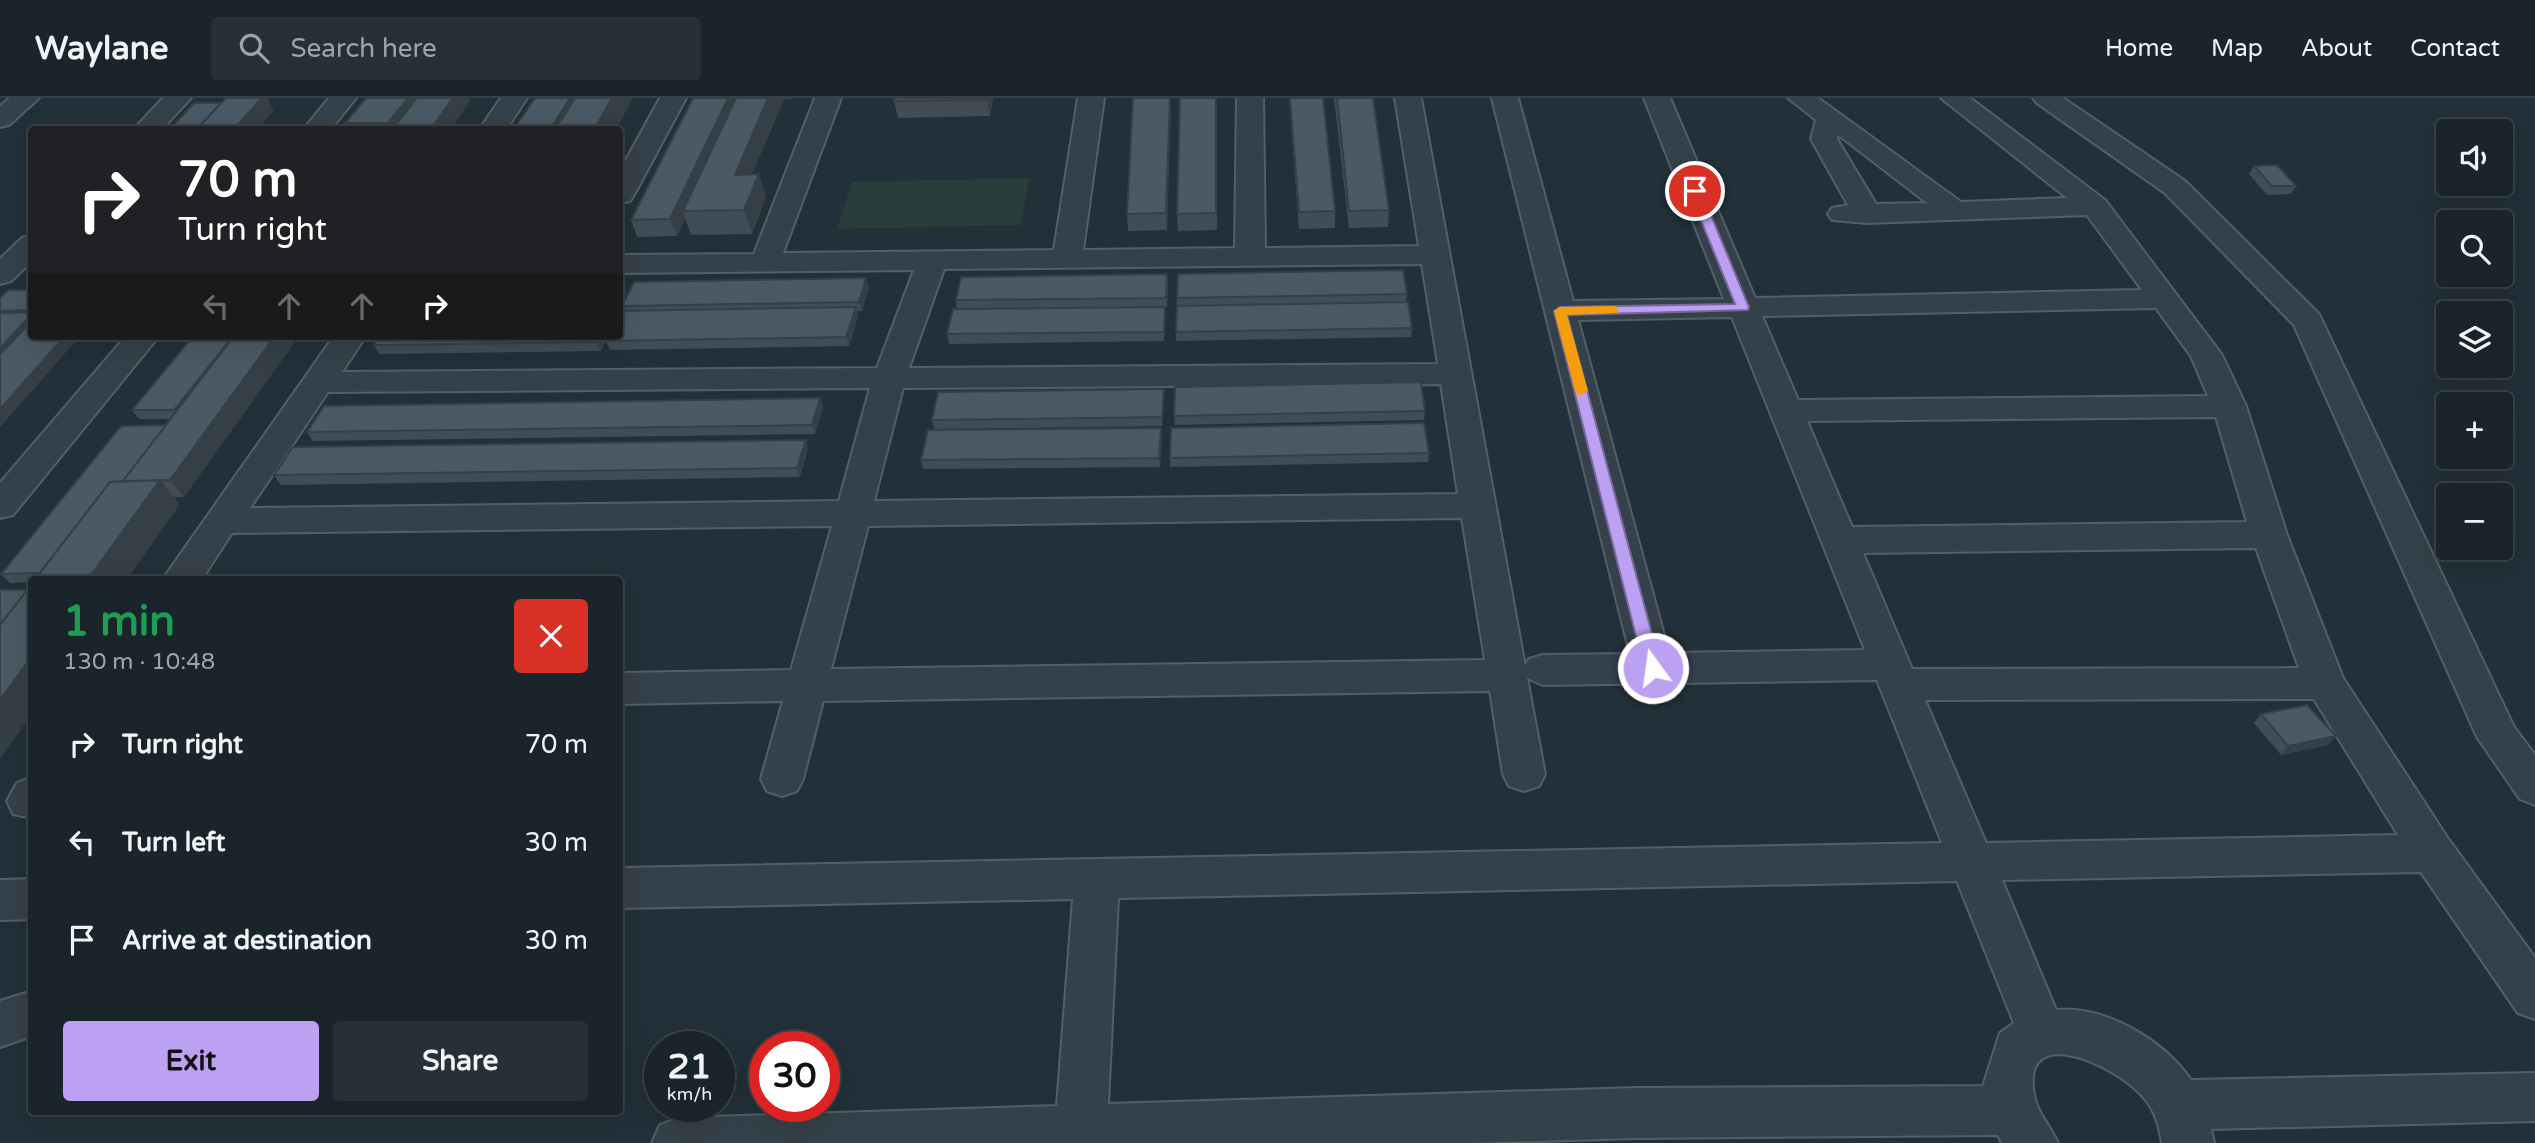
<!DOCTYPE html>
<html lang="en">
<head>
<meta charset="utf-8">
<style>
	:root { --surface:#1a242b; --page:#273037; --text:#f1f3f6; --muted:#9fa4a9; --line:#384147; --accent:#bca0f2 }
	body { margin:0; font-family:"Varela Round",sans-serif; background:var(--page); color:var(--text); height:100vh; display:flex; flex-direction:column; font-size:26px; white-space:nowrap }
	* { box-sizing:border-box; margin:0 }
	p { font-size:23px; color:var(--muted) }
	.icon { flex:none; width:38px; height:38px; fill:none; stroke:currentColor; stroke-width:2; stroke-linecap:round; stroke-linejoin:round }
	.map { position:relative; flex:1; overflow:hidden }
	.sheet { position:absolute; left:28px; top:478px; width:595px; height:539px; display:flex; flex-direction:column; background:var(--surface); border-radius:7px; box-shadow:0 7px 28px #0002,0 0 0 2px var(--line) }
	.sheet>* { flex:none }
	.guide { position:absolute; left:28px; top:28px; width:595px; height:214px; border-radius:7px; box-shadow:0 7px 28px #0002,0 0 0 2px var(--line); background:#202124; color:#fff; overflow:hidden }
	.tools { position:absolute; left:2436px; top:21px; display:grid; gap:14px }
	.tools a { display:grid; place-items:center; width:77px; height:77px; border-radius:7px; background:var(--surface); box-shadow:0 7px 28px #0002,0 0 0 2px var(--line); font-size:35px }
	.speed { position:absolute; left:644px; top:933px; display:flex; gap:14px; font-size:35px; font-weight:700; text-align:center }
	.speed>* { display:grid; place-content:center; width:91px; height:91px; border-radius:50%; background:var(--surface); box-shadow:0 7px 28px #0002,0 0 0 2px var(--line); line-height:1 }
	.speed small { font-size:18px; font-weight:400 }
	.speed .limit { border:10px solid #d22; background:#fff; color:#111 }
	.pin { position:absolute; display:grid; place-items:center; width:60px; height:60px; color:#fff; margin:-30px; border:4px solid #fff; border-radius:50%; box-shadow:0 2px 7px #0007 }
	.me { position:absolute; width:77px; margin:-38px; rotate:346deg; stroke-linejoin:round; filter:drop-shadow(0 0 5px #0008) }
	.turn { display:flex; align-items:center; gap:24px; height:147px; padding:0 35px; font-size:32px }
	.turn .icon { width:91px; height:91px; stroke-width:2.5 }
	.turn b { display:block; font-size:49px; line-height:60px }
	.lanes { display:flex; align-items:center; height:66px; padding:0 35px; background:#0003; justify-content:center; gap:35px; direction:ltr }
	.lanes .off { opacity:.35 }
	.round { display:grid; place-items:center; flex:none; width:74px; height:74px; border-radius:7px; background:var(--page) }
	.head { display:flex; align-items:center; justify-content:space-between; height:119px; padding:0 35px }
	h1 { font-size:42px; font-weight:700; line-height:52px; color:#1e9e55 }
	.cta { display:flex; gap:14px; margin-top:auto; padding:14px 35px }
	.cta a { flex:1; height:80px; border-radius:7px; background:var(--accent); color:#111; font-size:28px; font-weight:700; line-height:80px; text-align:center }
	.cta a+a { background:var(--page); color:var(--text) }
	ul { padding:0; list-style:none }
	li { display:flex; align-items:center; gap:21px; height:98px; padding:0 35px }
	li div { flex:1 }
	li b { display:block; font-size:26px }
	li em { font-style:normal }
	header { display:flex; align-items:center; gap:42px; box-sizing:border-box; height:98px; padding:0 35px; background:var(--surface); border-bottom:2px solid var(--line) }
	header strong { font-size:33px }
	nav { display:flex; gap:38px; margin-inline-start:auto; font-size:24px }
	.search { width:490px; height:63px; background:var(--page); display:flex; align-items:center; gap:18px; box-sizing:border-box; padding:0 24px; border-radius:7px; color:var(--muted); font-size:26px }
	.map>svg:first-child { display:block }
	.green { fill:#273e3b }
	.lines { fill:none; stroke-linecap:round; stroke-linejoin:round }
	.minor-casing { stroke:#535f67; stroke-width:4 }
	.minor { fill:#35414a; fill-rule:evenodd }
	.wall { fill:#404d57 }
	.shaded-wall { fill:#343f47 }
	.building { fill:#4a5a65; stroke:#343f47; stroke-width:2 }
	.route { fill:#bca0f2; stroke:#7a689d; stroke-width:2 }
	.slow { fill:#f59e0b }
</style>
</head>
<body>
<header>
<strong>Waylane</strong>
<div class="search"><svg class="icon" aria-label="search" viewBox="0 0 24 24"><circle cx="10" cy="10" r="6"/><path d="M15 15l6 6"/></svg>Search here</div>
<nav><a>Home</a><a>Map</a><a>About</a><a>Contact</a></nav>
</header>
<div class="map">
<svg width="2535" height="1045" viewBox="0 0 2535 1045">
	<rect width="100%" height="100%" fill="#223039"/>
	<!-- green -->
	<path class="green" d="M1029 80 1021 127 837 131 852 84Z"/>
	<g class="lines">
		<!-- minor casing -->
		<g class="minor-casing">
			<path id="minor" d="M10 0H39L9 27 0 29V8Z
				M163 0H191L161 32H133Z
				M329 0H356L330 32H303Z
				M501 0H527L506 32H479Z
				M660 0H686L634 97 630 103 620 105V73Z
				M815 0H841L783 155 1054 152 1078 0H1104L1083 152 1235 150 1237 0H1263L1265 150 1419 148 1395 0H1421L1525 568 1529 561 1543 557 1630 556 1492 0H1518L1573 203 1724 201 1644 0H1670L1755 200 2142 192 2087 117 1867 125 1832 122 1828 116 1832 110 1848 107 1811 41 1816 22 1788 0H1818L1961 104 2067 100 1941 0H1970L2105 102 2222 257 2246 308 2287 437 2343 580 2449 742 2535 860V921L2518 915 2421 774 2002 782 2056 912C2106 907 2164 943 2191 982L2535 975V1023L2211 1031 2214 1045H2162C2159 1028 2156 1015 2145 1001 2121 970 2020 920 2034 997 2037 1015 2051 1029 2058 1045H2002L1998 1037 1636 1040 1472 1045H652L660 1027 678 1020 1057 1008 1073 801 620 810V770L1942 745 1877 582 1543 587 1527 580 1545 676 1539 688 1524 693 1509 688 1503 676 1490 593 823 603 803 681 797 693 782 698 767 693 761 681 783 603 620 606V575L791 572 832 428 232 435 202 481H163L334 238H366L342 274 877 270 914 172 620 175V157L754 156ZM1838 37 1849 45 1927 105 1876 106 1837 41ZM1422 166 1438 266 909 270 944 171ZM2156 210 2191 258 2208 298 1798 302 1762 218ZM1732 219 1865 552 1669 555 1578 222ZM1441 286 1458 396 874 403 903 290ZM870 290 839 403 250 410 328 294ZM2216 319 2247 424 1852 429 1807 323ZM1462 420 1485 562 831 571 868 428ZM2256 450 2299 570 1912 571 1863 455ZM2314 601 2398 737 1986 745 1925 602ZM1957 783 2014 925 2000 935 1983 988 1636 990 1108 1006 1118 800Z
				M2033 0H2063L2185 83 2319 216 2514 629 2535 657V707L2520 701 2477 639 2294 227 2165 95 2037 5Z
				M32 137V163L11 183 0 186V161L22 140Z
				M126 238H159L13 417 0 420V385Z
				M32 679V720L13 716 7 703 17 685Z
				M32 781V821L0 822V782Z
				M32 893V938L0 949V903Z"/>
		</g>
		<!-- minor -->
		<use href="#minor" class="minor"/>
	</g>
	<!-- wall -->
	<path class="wall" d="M366 0H469L470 3 450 32H348L345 25Z
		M693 0H798L784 1 752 76 766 99 752 136 691 137 685 120 677 138 637 139 631 122Z
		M895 0H993L990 18 898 20 894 3Z
		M1171 0 1167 132 1128 133 1127 116Z
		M1217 0V132L1178 133 1177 116Z
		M1289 0H1323L1335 113V130L1299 131Z
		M1334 0H1373L1389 112 1388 129 1349 130Z
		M2254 68 2296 88 2291 96 2267 97 2249 76Z
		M1167 176 1168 185 1167 209H1165L1166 218 1164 243 949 246 947 236 957 211 956 202Z
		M866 180 869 189 862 213H857L858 218 849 248 610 252 606 243 624 213 622 208Z
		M32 192V238H80L0 329V200Z
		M1407 196 1406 204 1412 230 1411 239 1176 243 1177 200Z
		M193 238H299L184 399H174L179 407 127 481H32V484L10 485 1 476 166 327 170 321H139L132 312Z
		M380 238H608L601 253 379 256 374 247Z
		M820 300 823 310 815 336 313 343 307 334Z
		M1164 300 1162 328 934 331 932 322Z
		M1425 313 1424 322 1175 327 1174 318Z
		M1162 339 1160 369 923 371 921 362Z
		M808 351 800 379 281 387 274 377Z
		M1429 355 1428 364 1170 369V360Z
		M2261 616 2328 647 2281 657 2254 625Z"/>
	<!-- shaded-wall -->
	<path class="shaded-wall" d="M259 0H267L274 13 257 32H233Z
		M408 0H428L404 32H391L388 25Z
		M453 0H469L470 3 450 32H430Z
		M570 0H587L567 32H550Z
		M612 0H633L616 32H594Z
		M728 0H740L683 113 685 120 677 138 670 121Z
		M768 0H784L742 100 735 77Z
		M988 0H993L990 18 987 2Z
		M1170 0H1171L1167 132 1166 115Z
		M759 76 766 99 752 136 744 112Z
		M866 180 869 189 862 213 859 204Z
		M623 186 627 195 620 209V193Z
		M856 209 858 218 849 248 846 239Z
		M1165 209 1166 218 1164 243V234Z
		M32 216V233L0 267V250Z
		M65 238H80L0 329V311Z
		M233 238 181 321 174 312Z
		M275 238H299L184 399 170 382Z
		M600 238H608L601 253 597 244Z
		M820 300 823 310 815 336 812 327Z
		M1161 330 1162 339 1160 369 1159 360Z
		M806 342 808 351 800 379 797 370Z
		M160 382 179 407 127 481H88Z
		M32 558V616L0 661V602Z
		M2336 638 2328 647 2281 657 2288 648Z"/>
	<!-- building -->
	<path class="building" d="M226 0H262L233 32H196Z
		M366 0H408L388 25H345Z
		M417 0H453L430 32H392Z
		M535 0H570L550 32H513Z
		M575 0H612L594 32H555Z
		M693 0H728L670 121 631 122Z
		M736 0H768L735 77 759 76 744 112 683 113Z
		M895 0H988L987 2 894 3Z
		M1133 0H1170L1166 115 1127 116Z
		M1180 0H1216V115L1177 116Z
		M1290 0H1323L1335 113 1299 114Z
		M1337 0H1373L1389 112 1349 113Z
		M194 5H221L196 32H169Z
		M2277 67 2296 88H2272L2254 68Z
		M1403 172 1407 196 1177 200 1178 176Z
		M1167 176 1166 200 956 202 961 179Z
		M866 180 859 204 622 208 634 184Z
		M8 192H32V212L0 213V200Z
		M1408 204 1412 230 1176 234 1177 208Z
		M856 209 846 239 606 243 609 238H620V213Z
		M1165 209 1164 234 947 236 953 211Z
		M32 214V216L0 250V215Z
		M32 223V238H65L0 311V256Z
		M193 238H233L174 312H132Z
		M234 238H275L170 382 123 383Z
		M380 238H600L597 244 374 247Z
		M1421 284 1425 313 1174 318 1175 289Z
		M1164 291 1162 319 932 322 938 294Z
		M820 300 812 327 307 334 324 308Z
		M1424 325 1429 355 1170 360 1171 330Z
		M166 327 123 383H124L110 384 40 475 1 476 121 328Z
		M1161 330 1159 360 921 362 928 332Z
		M806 342 797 370 274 377 293 349Z
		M160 382 88 481H35L110 384Z
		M32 486V558L0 602V527Z
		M0 492H27L0 527Z
		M2307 607 2336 638 2288 648 2261 616Z"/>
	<!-- route -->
	<path class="route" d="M1695 89 1701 93 1749 209 1748 212 1567 217 1661 570 1653 576 1644 570 1554 213 1560 209 1735 206 1689 93Z"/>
	<!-- slow -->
	<path class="slow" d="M1613 208 1618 209V215L1567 217 1588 293 1581 297 1576 296 1554 213 1560 209Z"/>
</svg>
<div class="tools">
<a><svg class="icon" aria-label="sound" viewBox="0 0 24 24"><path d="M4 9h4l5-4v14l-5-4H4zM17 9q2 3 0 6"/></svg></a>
<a><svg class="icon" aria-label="search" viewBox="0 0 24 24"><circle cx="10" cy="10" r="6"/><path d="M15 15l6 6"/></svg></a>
<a><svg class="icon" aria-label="layers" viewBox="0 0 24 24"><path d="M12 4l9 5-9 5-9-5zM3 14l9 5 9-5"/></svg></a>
<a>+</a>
<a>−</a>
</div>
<div class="speed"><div>21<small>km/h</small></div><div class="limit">30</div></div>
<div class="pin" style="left:1695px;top:93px;background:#d93025"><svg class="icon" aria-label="arrive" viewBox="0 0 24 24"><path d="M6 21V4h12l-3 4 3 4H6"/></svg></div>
<svg class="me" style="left:1653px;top:570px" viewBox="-20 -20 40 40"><circle r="17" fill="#bca0f2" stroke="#fff" stroke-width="3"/><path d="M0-11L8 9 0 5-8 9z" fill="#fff"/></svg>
<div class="guide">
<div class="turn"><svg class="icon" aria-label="right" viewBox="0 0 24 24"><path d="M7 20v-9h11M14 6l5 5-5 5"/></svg><div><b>70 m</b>Turn right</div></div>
<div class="lanes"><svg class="icon off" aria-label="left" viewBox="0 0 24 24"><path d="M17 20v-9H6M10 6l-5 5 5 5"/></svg><svg class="icon off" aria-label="ahead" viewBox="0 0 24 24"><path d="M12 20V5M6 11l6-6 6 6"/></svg><svg class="icon off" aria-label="ahead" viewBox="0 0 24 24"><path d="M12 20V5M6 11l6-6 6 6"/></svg><svg class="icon" aria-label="right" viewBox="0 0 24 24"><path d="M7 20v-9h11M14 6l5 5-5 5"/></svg></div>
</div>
<section class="sheet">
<div class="head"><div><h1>1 min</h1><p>130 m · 10:48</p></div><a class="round" style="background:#d93025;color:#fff"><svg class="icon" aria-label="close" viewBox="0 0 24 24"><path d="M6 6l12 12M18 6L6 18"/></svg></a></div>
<ul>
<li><svg class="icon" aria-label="right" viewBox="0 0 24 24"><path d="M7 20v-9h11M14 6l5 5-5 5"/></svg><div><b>Turn right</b></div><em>70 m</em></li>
<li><svg class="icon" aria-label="left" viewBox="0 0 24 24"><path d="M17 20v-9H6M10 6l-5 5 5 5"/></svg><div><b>Turn left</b></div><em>30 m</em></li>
<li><svg class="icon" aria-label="arrive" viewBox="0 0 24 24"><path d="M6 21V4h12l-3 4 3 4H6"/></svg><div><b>Arrive at destination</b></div><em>30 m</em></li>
</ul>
<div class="cta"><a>Exit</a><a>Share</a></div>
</section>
</div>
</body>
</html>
